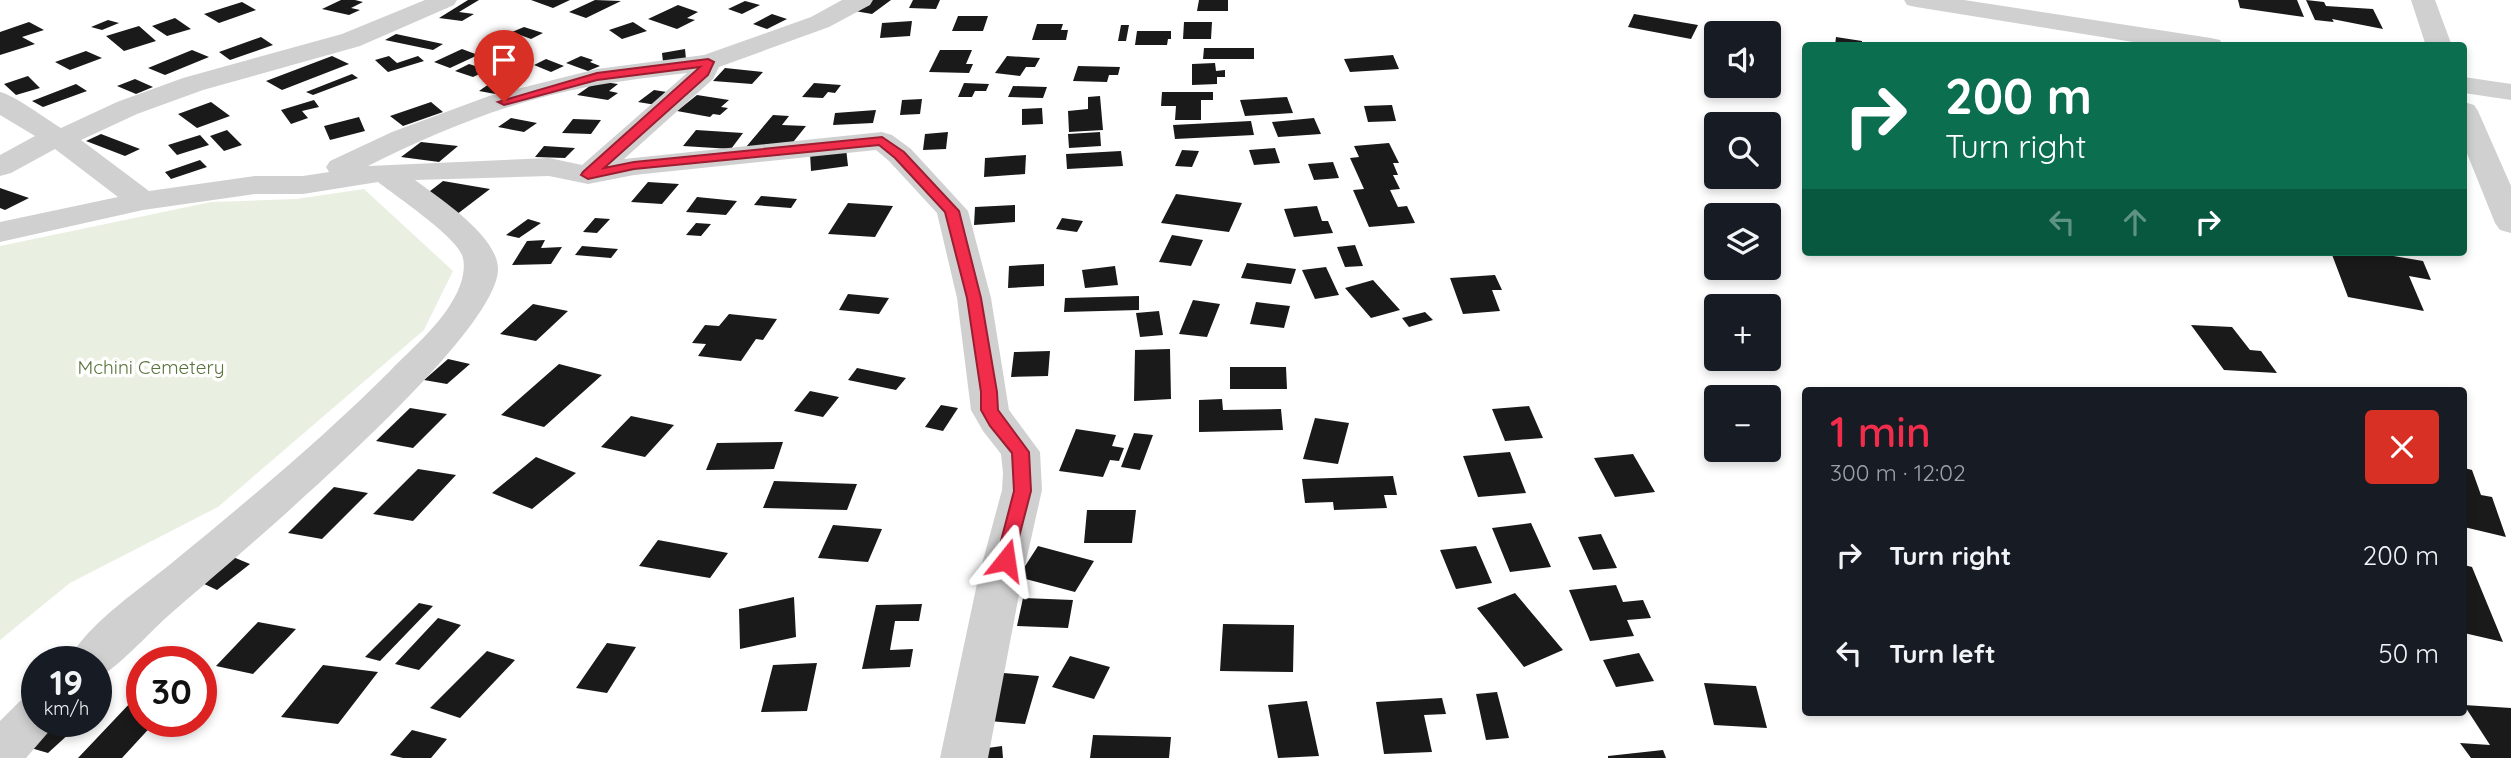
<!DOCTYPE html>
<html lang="en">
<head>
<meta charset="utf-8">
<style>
	:root { --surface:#171b24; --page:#242831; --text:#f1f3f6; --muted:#9ea1a6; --accent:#f12d4b }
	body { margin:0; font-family:Quicksand,sans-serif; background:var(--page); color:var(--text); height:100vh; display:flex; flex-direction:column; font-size:26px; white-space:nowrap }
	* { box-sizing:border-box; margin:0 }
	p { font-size:23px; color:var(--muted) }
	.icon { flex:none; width:38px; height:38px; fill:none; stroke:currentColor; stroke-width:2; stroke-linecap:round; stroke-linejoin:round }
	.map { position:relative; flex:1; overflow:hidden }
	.details { position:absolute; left:1802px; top:387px; width:665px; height:329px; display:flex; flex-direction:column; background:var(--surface); border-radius:7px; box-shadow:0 4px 10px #0003 }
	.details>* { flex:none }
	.hud { position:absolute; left:1802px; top:42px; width:665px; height:214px; border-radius:7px; box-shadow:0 4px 10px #0003; background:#0b6e4f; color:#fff; overflow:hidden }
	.fabs { position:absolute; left:1704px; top:21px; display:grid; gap:14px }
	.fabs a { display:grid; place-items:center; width:77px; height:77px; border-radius:7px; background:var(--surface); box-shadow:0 4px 10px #0003; font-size:35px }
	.speed { position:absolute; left:21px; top:646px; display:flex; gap:14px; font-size:35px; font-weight:700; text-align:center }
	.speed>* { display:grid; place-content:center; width:91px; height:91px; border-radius:50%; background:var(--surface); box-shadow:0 4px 10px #0003; line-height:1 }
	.speed small { font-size:18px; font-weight:400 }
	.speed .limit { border:10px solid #d22; background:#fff; color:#111 }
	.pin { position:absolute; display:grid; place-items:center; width:60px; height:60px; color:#fff; margin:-72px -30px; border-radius:50% 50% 50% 0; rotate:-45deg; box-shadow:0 0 7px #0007 }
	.pin .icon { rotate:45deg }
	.me { position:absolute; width:77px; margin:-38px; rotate:15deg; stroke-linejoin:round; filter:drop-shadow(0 0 5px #0008) }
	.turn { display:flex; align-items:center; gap:24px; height:147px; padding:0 28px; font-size:32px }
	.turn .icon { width:91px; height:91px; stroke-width:2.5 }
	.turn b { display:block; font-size:49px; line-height:60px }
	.lanes { display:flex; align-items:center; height:66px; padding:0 28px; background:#0003; justify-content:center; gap:35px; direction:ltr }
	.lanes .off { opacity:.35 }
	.round { display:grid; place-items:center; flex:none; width:74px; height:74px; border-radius:7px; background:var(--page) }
	.headline { display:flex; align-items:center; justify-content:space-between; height:119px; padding:0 28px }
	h1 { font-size:42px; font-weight:600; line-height:52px; color:var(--accent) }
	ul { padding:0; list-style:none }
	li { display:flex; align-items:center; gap:21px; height:98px; padding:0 28px }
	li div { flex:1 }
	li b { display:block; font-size:26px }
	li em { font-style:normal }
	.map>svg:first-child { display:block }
	.green { fill:#eaf0e1 }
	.building { fill:#1a1a1a }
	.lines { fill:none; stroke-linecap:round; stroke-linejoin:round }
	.street { fill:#d0d0d0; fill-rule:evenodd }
	.route { fill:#f12d4b; stroke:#9d1d31; stroke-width:2 }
	.labels { text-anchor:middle; stroke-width:7; stroke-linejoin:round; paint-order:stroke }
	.park-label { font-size:19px; fill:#5a733c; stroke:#fff }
</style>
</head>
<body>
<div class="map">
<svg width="2511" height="758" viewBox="0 0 2511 758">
	<rect width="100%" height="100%" fill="#fff"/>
	<!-- green -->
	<path class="green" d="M364 189 453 271 424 330 218 507 70 583 0 640V246L211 202 296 199Z"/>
	<!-- building -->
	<path class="building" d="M341 0H355L363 2 351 8 360 10 349 15 322 9Z
		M468 0H479L459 12 474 14 462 21 439 18Z
		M531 0H570L553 8Z
		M595 0 621 1 586 18 569 12Z
		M863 0H891L872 14 849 10Z
		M913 0H940L936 9 909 8Z
		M1199 0H1228V11H1197Z
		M2238 0H2297L2304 17 2240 8Z
		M2306 0 2324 2 2326 6 2373 9 2383 29 2332 19 2334 22 2315 20Z
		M745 1 760 5 742 14 728 9Z
		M242 2 256 10 219 23 204 14Z
		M678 5 698 12 687 18 695 20 677 29 648 19Z
		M772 14 787 19 767 29 753 24Z
		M1634 14 1698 25 1691 39 1628 27Z
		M958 16H988L983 31H952Z
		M175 18 191 29 167 36 152 26Z
		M108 20 119 23 102 30 91 27Z
		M912 21 910 36 880 38 882 23Z
		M29 22 44 30 22 37 35 44 0 55V32Z
		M633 22 647 31 622 39 609 30Z
		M1184 22H1212L1211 39H1183Z
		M1037 24H1063L1061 30H1068L1066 40H1032Z
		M1121 25H1129L1126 41H1118Z
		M139 26 156 41 124 51 106 36Z
		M524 27 543 33 531 39 512 32Z
		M1137 31H1171V39H1168L1167 45H1135Z
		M396 34 443 44 433 50 385 40Z
		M261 37 273 45 230 60 219 52Z
		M1836 37 1862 41V46H1835Z
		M1204 48H1254V59H1203Z
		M462 49 478 55 450 68 434 62Z
		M685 49 686 59 663 62 662 53Z
		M192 50 209 57 165 75 148 68Z
		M940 50H972L966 64H973L969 73 929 72Z
		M86 51 102 58 70 70 55 62Z
		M1393 55 1399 69 1350 72 1344 59Z
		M332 56 349 64 282 90 266 81Z
		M389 56 397 63 418 56 424 61 388 72 375 60Z
		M581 56 593 60 590 62 600 66 588 71 566 63Z
		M1007 56 1040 58 1035 67H1026L1020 76 995 73Z
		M546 59 564 66 551 72 534 65Z
		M1215 63 1216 71 1225 70V77H1217V84L1192 85V64Z
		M469 64 488 70 473 77 455 71Z
		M1078 66 1120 67 1118 75H1109L1107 82 1073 81Z
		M514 68 531 71 513 83 495 80Z
		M725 68 763 72 752 84 713 81Z
		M352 74 358 78 313 95 306 92Z
		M28 76 40 88 16 95 4 84Z
		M135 79 153 87 136 94 117 86Z
		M597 81 618 84 609 91 618 93 608 100 577 95Z
		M814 83 841 85 835 93 828 92 823 98 802 97Z
		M964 83 989 84 986 91H975L972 97H958Z
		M76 84 87 91 43 107 32 101Z
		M489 84 511 88 501 95 479 91Z
		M1013 86 1047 87 1043 98 1008 97Z
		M654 90 673 93 656 105 638 102Z
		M1162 92H1213V100H1201V120H1175L1176 106H1161Z
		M697 95 729 100 721 107 728 108 720 115 713 114 710 117 677 111Z
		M1100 96 1103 130 1069 132 1068 111 1088 109V97Z
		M1287 97 1293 113 1245 116 1240 100Z
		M922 99 920 114 900 115 902 100Z
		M314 100 319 107 302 111 308 118 291 124 281 110Z
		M211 102 230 116 197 128 178 114Z
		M431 102 443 112 403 126 390 116Z
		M1392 105 1396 121 1368 122 1364 106Z
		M1042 108 1043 124 1022 125V109Z
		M876 110 873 123 833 125 835 113Z
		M773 115 789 116 782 125 806 126 790 146 746 147Z
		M359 117 365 131 330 140 324 126Z
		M511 118 537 123 524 132 498 127Z
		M1314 118 1321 134 1278 137 1272 122Z
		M573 119 601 120 591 134 562 133Z
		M1251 121 1254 135 1175 139 1173 125Z
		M227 130 242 145 224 151 210 136Z
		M696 130 743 133 731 149 683 146Z
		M948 132 946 149 923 150 925 134Z
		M1100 132 1101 146 1069 148 1068 134Z
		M101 134 140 149 125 156 86 141Z
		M200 135 209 145 177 155 168 145Z
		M421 142 458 146 439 162 401 157Z
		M1389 143 1399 163H1393L1398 175H1393L1400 189 1390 190 1398 207 1407 206 1415 223 1369 227 1353 190 1364 189 1350 158 1359 157 1354 146Z
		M544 146 575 148 565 158 535 157Z
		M846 148 848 166 811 171 810 153Z
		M1275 148 1280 163 1254 165 1249 150Z
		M1182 150 1199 151 1192 167 1175 166Z
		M1121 151 1123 166 1067 169 1066 154Z
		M1026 155 1025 174 984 177 985 158Z
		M200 160 207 167 171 179 165 172Z
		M1333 162 1339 178 1314 180 1308 164Z
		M443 181 490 189 452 218 416 202Z
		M648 182 679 184 662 204 631 202Z
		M0 188 29 198 5 210 0 208Z
		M1176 194 1242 203 1229 232 1161 223Z
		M761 196 797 199 791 208 754 205Z
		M697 197 737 201 726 215 686 212Z
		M848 203 893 206 875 237 828 234Z
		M1015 205V222L974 225 975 207Z
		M1317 206 1322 221H1328L1333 233 1294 237 1284 209Z
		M595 218 610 219 597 233 583 232Z
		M1062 218 1083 221 1077 232 1056 229Z
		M528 219 541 223 519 238 506 235Z
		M696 223 711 224 701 236 686 235Z
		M1172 235 1203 240 1191 266 1159 262Z
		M545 240 541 248 562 247 551 264 512 265 527 241Z
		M1355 245 1363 266 1345 267 1337 247Z
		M582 246 618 249 611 258 575 255Z
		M2331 252H2370L2423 261 2431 280 2409 276 2424 311 2348 297Z
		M1247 263 1296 269 1291 284 1241 278Z
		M1044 264V286L1008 288 1009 266Z
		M1115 266 1118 285 1085 288 1082 270Z
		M1326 267 1339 295 1315 299 1302 270Z
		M1495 275 1502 290H1492L1500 311 1463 314 1450 278Z
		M1373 280 1400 310 1371 318 1345 288Z
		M848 294 889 298 879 314 839 310Z
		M1139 296V310L1064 312 1065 298Z
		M1193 300 1220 304 1207 337 1179 334Z
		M1256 302 1290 306 1284 328 1250 324Z
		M533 304 568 311 536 341 500 334Z
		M1159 311 1163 335 1140 337 1136 313Z
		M1425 312 1433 320 1409 327 1402 318Z
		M729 314 777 319 763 340 756 339 741 361 698 356 706 344 692 343 705 325 719 326Z
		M2191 325 2232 327 2250 350 2261 351 2277 373 2224 370Z
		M1170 349 1171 399 1134 401 1135 350Z
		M1050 351 1048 376 1011 377 1014 352Z
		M448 359 470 364 447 384 424 380Z
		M559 364 602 375 544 427 501 415Z
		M1230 367H1286L1287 389H1230Z
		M857 368 906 378 896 390 848 380Z
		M810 391 839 397 823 417 794 411Z
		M1222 399 1223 410 1281 409 1283 430 1199 432V400Z
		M941 405 958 408 943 431 925 427Z
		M1529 406 1543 438 1505 441 1492 409Z
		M410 408 447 414 413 448 376 441Z
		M631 416 674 425 645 457 601 447Z
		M1315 418 1349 423 1338 464 1303 459Z
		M1076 429 1116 435 1112 446 1124 448 1119 461 1110 460 1103 477 1059 471Z
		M1134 433 1153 435 1140 470 1121 467Z
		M783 442 774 469 706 470 717 443Z
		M1510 452 1526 493 1478 497 1463 456Z
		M1633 454 1655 492 1615 497 1594 458Z
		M536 457 576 473 532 509 492 493Z
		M2464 468 2472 470 2481 495 2492 497 2506 537 2464 527Z
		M418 469 456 475 413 521 373 514Z
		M1393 476 1397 495H1384L1387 508 1334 510 1333 502 1305 503 1302 479Z
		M774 481 857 484 847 510 763 508Z
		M334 487 368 493 322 539 288 533Z
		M1087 510H1136L1132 543H1084Z
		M1531 523 1551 567 1510 572 1492 528Z
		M833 525 882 529 868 562 818 558Z
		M1601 534 1617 568 1593 570 1578 537Z
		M658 540 728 553 710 578 639 566Z
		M1038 546 1094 561 1075 592 1018 577Z
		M1476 546 1492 583 1456 589 1440 550Z
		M233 557 250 564 217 590 200 582Z
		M2464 565 2472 567 2503 642 2464 633Z
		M1616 585 1623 602 1643 600 1651 618 1627 620 1634 636 1590 641 1569 590Z
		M1515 593 1563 650 1524 667 1477 608Z
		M794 597 796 637 740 649 739 609Z
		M1023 598 1073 600 1068 628 1017 626Z
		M419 603 433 606 380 661 365 657Z
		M922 604 919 621H895L890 650 913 649 910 667 862 669 876 605Z
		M438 618 461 625 419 670 395 664Z
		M258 622 296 629 253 674 216 666Z
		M1223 624 1294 625 1293 672 1220 671Z
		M607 643 636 647 607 693 576 688Z
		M487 651 515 660 460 718 430 708Z
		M1639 653 1654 681 1616 687 1603 660Z
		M1070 656 1110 667 1094 699 1052 687Z
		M817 663 807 711 761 712 773 665Z
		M323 665 378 672 338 724 281 717Z
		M992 672 1039 676 1025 724 978 720Z
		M1704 683 1756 686 1767 728 1714 725Z
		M1497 692 1509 738 1486 740 1476 694Z
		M1442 698 1446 714 1424 715 1432 752 1384 754 1376 702Z
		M132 701 142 702V721H156L122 758H78Z
		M1307 701 1319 756 1278 758 1268 705Z
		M2464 705 2511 708V758H2471L2460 743 2490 745Z
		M53 721H83L48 753 24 746Z
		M412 730 447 739 431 758H403L390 755Z
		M1093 735 1171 737 1169 758H1090Z
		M1002 746 1003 758H974L973 750Z
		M1663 750 1666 758H1608V756Z"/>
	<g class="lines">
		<!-- street -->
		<path class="street" d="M425 0H457L454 5 360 46 203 90 137 114 81 140 149 191 255 176H303L329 172 326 167 330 161 392 132 489 96 597 69 704 55 811 17 842 0H873L870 5 829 27 719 67 713 79 624 159 882 132 892 135 911 149 968 211 991 298 1009 410 1040 452 1042 490 1022 579 988 758H940L978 579 1002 490 1003 473 1001 454 983 431 971 410 957 298 937 213 889 161 876 150 634 175 588 184 549 176 415 180C439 198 500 237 498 271 492 344 231 561 168 616 151 631 113 673 96 678V662H67C88 622 145 586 179 557 251 498 324 437 390 371 411 349 438 327 453 300 461 287 467 269 462 255 455 236 396 196 378 182L303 194H255L143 210 0 242V222L118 197 55 149 11 173 0 176V155L35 136 0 115V92C14 95 46 119 61 128L117 102 183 78 342 34ZM687 73 582 165 549 158 368 166C430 135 496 107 564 92 605 82 646 78 687 73Z
			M1904 0H1964L2211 38 2220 40 2224 46H2158L1916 7 1907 5Z
			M2411 0H2435L2452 46H2426Z
			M2464 77 2511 84V100L2464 93Z
			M2464 102 2474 105 2478 111 2511 186V233L2500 230 2495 223 2464 146Z
			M37 696V721H58L26 758H0V721L20 701Z"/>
	</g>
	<!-- route -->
	<path class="route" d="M708 59 714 62 708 75 604 168 634 162 882 137 904 152 959 211 981 298 997 392 998 410 1029 452 1031 491 1012 564H999L996 560 1014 491 1012 453 990 426 981 410V392L967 298 945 212 895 158 879 145 634 169 588 179 581 175 583 172 700 67 597 80 504 105 498 102 597 73Z"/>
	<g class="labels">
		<!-- park labels -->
		<g class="park-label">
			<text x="151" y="374">Mchini Cemetery</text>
		</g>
	</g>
</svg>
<div class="fabs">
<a><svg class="icon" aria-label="sound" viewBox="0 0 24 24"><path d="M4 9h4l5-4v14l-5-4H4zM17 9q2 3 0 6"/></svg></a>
<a><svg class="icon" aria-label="search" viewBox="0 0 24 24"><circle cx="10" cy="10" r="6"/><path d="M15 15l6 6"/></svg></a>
<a><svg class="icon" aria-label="layers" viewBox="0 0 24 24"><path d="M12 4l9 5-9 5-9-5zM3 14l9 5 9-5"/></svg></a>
<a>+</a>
<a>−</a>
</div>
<div class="speed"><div>19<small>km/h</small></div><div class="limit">30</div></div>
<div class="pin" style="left:504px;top:102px;background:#d93025"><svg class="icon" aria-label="arrive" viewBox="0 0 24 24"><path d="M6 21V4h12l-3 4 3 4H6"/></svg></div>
<svg class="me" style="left:1006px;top:560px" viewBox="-20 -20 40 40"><path d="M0-17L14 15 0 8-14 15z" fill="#f12d4b" stroke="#fff" stroke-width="4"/></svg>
<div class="hud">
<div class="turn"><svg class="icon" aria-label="right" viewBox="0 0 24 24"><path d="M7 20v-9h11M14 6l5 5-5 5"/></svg><div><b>200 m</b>Turn right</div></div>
<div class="lanes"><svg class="icon off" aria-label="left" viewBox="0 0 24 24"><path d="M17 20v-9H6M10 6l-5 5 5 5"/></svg><svg class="icon off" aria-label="ahead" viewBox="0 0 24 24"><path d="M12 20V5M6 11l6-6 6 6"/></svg><svg class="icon" aria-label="right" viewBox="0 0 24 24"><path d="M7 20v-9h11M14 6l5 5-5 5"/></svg></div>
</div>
<section class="details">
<div class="headline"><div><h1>1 min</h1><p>300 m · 12:02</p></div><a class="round" style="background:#d93025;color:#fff"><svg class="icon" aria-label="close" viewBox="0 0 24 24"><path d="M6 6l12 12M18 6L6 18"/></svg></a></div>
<ul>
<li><svg class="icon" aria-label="right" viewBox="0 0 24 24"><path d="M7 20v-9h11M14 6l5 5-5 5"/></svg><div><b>Turn right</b></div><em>200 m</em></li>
<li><svg class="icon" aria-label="left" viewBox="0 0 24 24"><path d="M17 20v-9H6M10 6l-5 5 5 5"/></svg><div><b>Turn left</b></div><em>50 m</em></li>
</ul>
</section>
</div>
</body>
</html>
